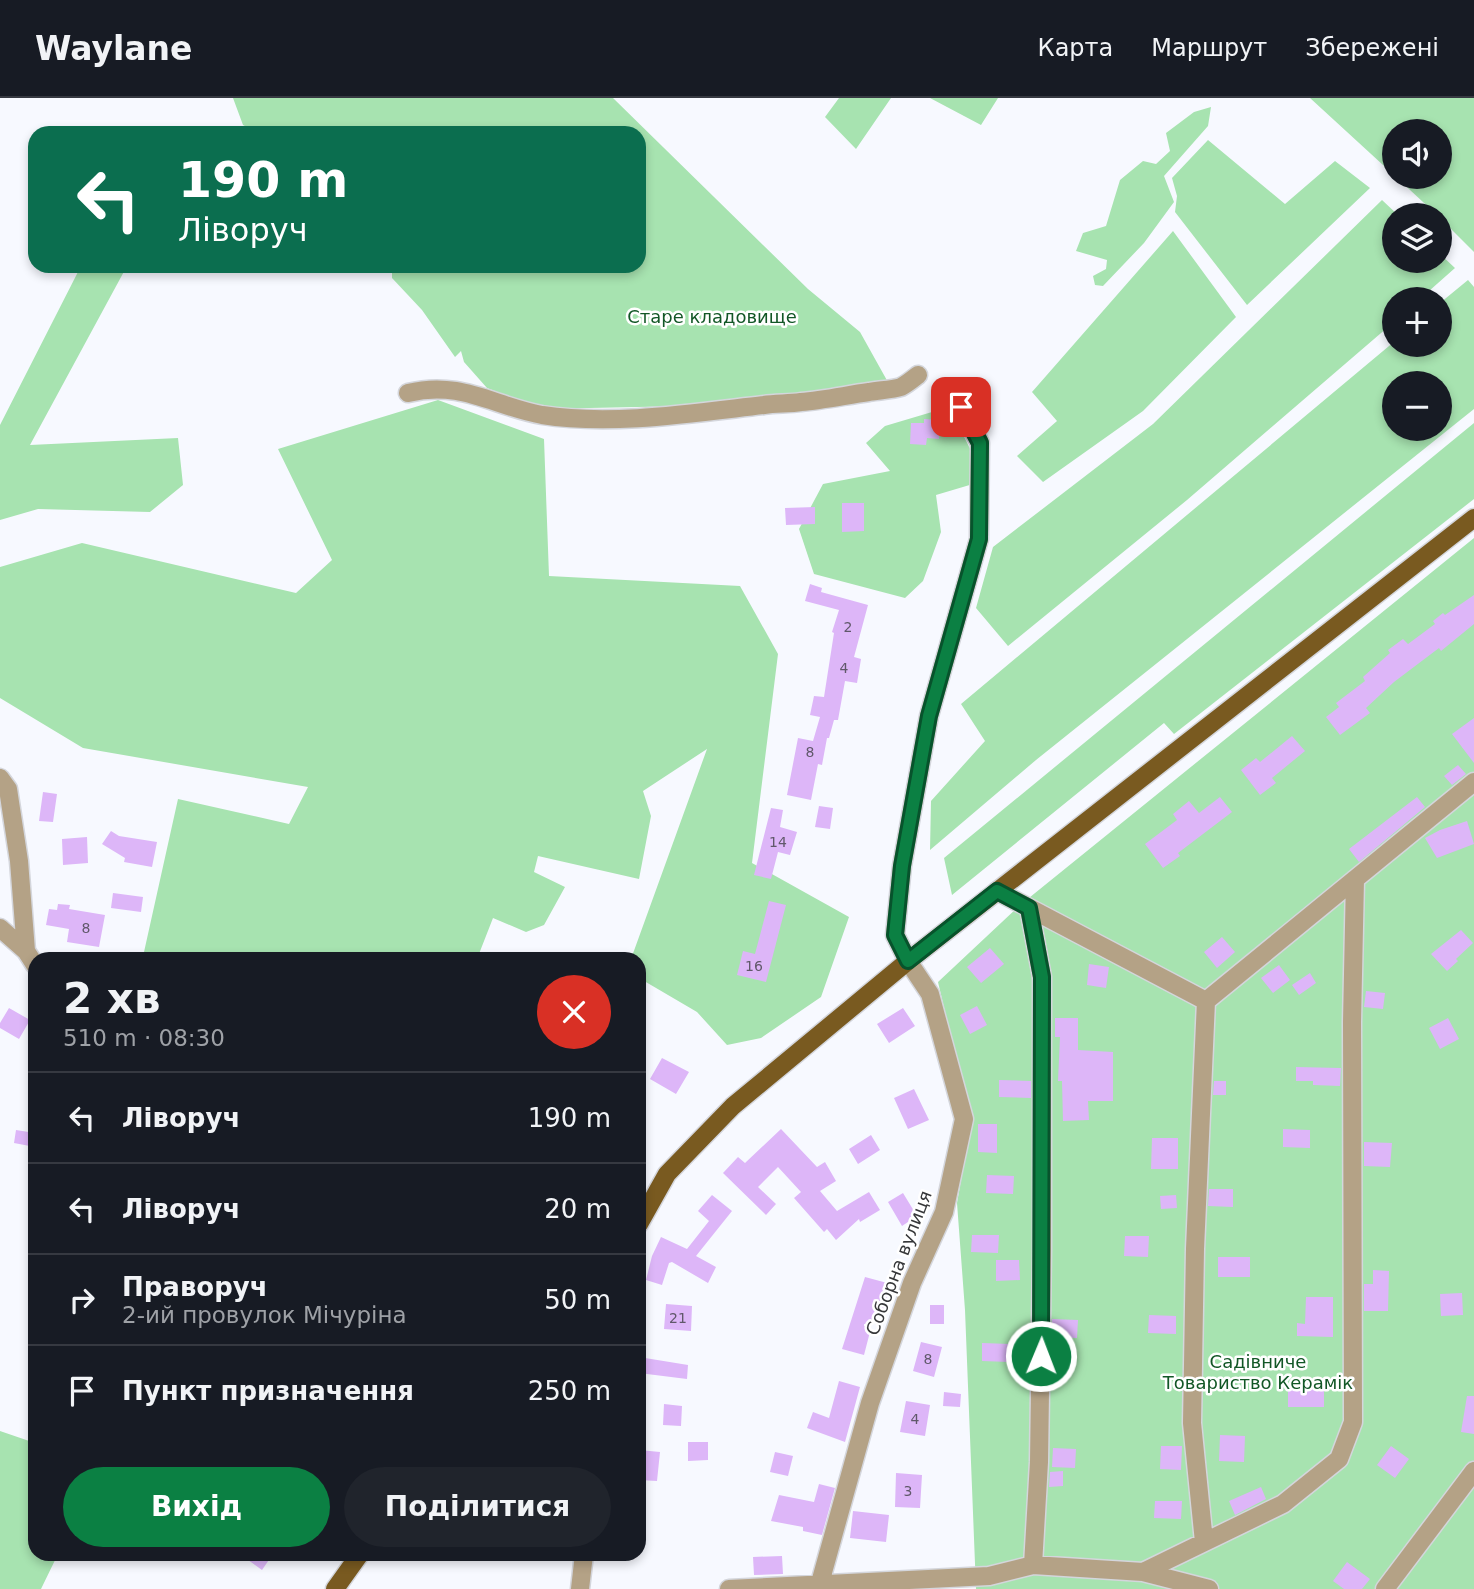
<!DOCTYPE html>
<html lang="uk">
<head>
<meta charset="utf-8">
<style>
	:root { --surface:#171b24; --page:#20242c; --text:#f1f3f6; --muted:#9ea1a6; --line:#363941; --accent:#0b8043 }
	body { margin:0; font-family:"DejaVu Sans",sans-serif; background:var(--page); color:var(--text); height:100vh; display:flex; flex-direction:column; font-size:26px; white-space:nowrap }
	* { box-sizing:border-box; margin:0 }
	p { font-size:23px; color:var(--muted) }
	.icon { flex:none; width:38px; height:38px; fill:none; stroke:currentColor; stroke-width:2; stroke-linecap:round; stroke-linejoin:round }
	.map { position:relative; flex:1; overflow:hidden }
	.details { position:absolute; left:28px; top:854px; width:618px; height:609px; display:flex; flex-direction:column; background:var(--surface); border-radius:21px; box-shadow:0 4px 10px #0003 }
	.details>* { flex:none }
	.hud { position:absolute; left:28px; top:28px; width:618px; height:147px; border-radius:21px; box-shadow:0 4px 10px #0003; background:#0b6e4f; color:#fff; overflow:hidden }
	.buttons { position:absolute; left:1382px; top:21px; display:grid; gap:14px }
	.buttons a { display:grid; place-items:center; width:70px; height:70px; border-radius:50%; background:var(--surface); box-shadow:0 4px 10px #0003; font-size:35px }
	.pin { position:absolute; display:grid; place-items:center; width:60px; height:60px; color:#fff; margin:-30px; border-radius:14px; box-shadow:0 4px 10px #0006 }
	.me { position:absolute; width:77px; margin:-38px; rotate:1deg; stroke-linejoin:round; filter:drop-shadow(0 0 5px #0008) }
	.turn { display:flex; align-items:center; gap:24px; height:147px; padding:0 35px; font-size:32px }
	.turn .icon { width:91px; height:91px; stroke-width:2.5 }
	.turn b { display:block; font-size:49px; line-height:60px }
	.round { display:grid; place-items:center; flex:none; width:74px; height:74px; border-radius:37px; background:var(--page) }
	.headline { display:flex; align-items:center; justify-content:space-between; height:119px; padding:0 35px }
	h1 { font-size:42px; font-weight:700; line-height:52px }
	.primary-button { display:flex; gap:14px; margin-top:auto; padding:14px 35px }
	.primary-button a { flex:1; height:80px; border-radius:42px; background:var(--accent); color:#fff; font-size:28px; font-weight:700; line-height:80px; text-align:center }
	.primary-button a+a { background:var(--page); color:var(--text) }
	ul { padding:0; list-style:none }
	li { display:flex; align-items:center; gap:21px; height:91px; padding:0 35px; border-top:2px solid var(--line) }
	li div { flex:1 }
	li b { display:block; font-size:26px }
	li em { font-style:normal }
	header { display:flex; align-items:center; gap:42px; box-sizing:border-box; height:98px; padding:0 35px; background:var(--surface); border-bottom:2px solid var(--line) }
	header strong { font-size:33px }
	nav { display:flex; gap:38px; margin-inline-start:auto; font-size:24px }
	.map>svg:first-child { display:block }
	.green { fill:#a7e3b0; fill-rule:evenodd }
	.building { fill:#ddb6f8 }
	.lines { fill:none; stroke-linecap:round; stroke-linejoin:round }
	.minor-casing { stroke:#d4d6dc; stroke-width:21 }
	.major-casing { stroke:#d4d6dc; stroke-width:21 }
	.minor { stroke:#b4a286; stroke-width:18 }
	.major { stroke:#795a20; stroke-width:18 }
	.route-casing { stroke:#07532c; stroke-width:18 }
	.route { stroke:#0b8043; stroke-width:12 }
	.labels { text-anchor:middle; stroke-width:5; stroke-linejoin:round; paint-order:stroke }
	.number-label { font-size:14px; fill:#60586a }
	.park-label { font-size:18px; fill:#125726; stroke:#fff }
	.street-label { font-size:18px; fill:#37383a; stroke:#fff }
</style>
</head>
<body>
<header>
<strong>Waylane</strong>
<nav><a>Карта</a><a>Маршрут</a><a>Збережені</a></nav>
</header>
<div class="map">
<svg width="1474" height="1491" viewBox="0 0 1474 1491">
	<rect width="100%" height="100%" fill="#f7f9ff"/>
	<!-- green -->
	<path class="green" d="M233 0H613L808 191 860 234 889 286 734 307 541 311 487 290 464 264 461 253 455 259 422 212 392 180V168H639V35H258L243 27Z
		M839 0H891L856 51 825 19Z
		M930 0H998L981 27Z
		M1310 0H1474V154L1440 120V117H1437L1396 79H1440V33H1395V78Z
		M1211 9 1208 28 1164 78 1174 104 1144 145 1103 188 1095 187 1093 178 1106 171 1107 162 1076 153 1083 135 1106 128 1120 82 1143 63 1156 66 1170 53 1166 35 1194 14Z
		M1208 42 1285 106 1335 63 1370 90 1247 207 1175 114 1177 98 1172 80Z
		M1382 102 1398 117H1395V163H1440V156L1455 170 1420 201H1395V223L1187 402 1008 548 976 510 993 449 1153 326Z
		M1173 133 1236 219 1143 313 1043 384 1017 358 1057 323 1032 294Z
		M81 168H127L30 347 178 340 183 387 150 414 38 411 0 422V327Z
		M1468 182 1474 189V311L1036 662 930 752 931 703 985 643 961 606 1395 243V247H1440V205ZM1395 285H1440V331H1395Z
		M438 302 544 341 549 478 740 488 778 556 752 765 849 819 821 899 761 940 727 947 697 914 639 880V861H631L707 651 643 693 651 718 639 781 538 758 534 774 565 789 544 827 526 834 493 820 477 861H159L144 854 178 701 289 726 308 689 83 650 0 600V469L82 445 296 495 332 462 278 351Z
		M932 314 954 318 975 361 973 386 936 397 941 434 923 483 905 500 814 476 799 431 823 386 890 373 866 345 885 328Z
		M1474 325V401L1174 636 1164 625 952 797 944 760Z
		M1474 440V1491H976L965 1212 957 1105 971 1025 938 884 1019 808Z
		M0 1333 35 1345V1456H58L41 1491H0Z"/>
	<!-- building -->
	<path class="building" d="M924 321 940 322 939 341 927 340 926 347 910 346 911 325H924Z
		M842 405H864V433L842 434Z
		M815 409V426L786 427 785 410Z
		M810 486 822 490 821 494 868 507 854 559 861 561 857 585 845 583 838 622H834L829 640H827L822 667 818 666 811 702 787 697 798 640 813 643 820 619 810 617 814 598 824 599 834 535 832 534 839 512 805 503Z
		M1474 497V526L1441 553 1439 550 1394 584 1366 610 1370 615 1340 637 1326 619 1339 609 1336 605 1365 583 1363 579 1390 555 1388 552 1403 541 1408 546 1435 526 1433 523 1443 515 1445 517Z
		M1474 620V665L1452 636Z
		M1292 638 1305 653 1272 680 1276 685 1260 697 1241 672 1256 660 1260 664Z
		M1458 667 1466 676 1452 687 1444 678Z
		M43 694 57 696 53 724 39 723Z
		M1220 699 1232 714 1178 755 1180 758 1163 770 1145 746 1177 722 1173 716 1189 703 1199 715Z
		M1417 699 1425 709 1359 764 1349 751Z
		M819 708 833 710 830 731 815 729Z
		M771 710 783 712 780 729 797 734 790 757 778 754 771 781 754 777Z
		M1467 723 1474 746 1437 760 1425 740 1440 732Z
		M111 733 119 738 157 744 152 769 124 764 125 760 102 746Z
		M87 739 88 765 63 767 62 741Z
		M113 795 143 799 141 814 111 810Z
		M769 803 786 807 766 884 737 877 743 853 755 856Z
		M58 806 70 807 69 811 105 817 99 849 67 844 69 831 46 827 49 811 57 812Z
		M1461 832 1473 845 1456 861 1458 863 1447 873 1431 856Z
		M1222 839 1235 854 1217 870 1204 854Z
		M990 850 1004 866 981 885 967 869Z
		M1089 866 1109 869 1106 890 1087 887Z
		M1279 867 1290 882 1273 895 1261 880Z
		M1310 875 1316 885 1299 897 1292 887Z
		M1366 893 1385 895 1383 911 1364 909Z
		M977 908 987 927 970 936 960 917Z
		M9 910 30 922 19 941 0 930V925Z
		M903 910 915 928 889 945 877 926Z
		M1055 920H1078V952L1113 954V1003H1088L1089 1022 1063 1023 1062 983H1058L1060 939H1055Z
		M1448 920 1459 941 1440 951 1429 930Z
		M662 960 689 974 676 996 650 981Z
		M1296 969 1341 970 1340 988 1313 987V983H1296Z
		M999 982 1031 983V1000L999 999Z
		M1214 983H1226V997H1213Z
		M914 991 929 1022 908 1031 894 1000Z
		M978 1026H997V1055L978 1054Z
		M781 1031 817 1069 825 1064 836 1083 820 1093 837 1113 869 1094 880 1112 860 1124 859 1121 836 1142 827 1131 824 1134 794 1100 801 1094 778 1069 758 1089 776 1106 766 1117 723 1075 738 1059 745 1065Z
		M1283 1031 1310 1032V1050L1283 1049Z
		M16 1032 35 1035V1049L14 1045Z
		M871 1037 880 1052 858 1066 849 1051Z
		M1152 1040H1178V1071H1151Z
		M1364 1044 1392 1045 1390 1069 1364 1068Z
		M987 1077 1014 1078 1013 1096 986 1095Z
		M1209 1091H1233V1109L1208 1108Z
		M903 1095 917 1118 902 1128 888 1104Z
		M712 1097 732 1113 696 1158 716 1169 708 1185 672 1164 669 1165 662 1187 646 1182 652 1158 661 1139 687 1151 709 1123 698 1113Z
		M1176 1097 1177 1110 1161 1111 1160 1098Z
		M972 1137H999L998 1155 971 1154Z
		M1125 1138H1149L1148 1159 1124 1158Z
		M1218 1159H1250V1179H1218Z
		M996 1162H1019L1020 1182 996 1183Z
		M1373 1172 1389 1173 1388 1213H1364V1186H1373Z
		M865 1179 891 1186 883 1213 877 1211 873 1226H864V1228L871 1230 864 1257 842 1251Z
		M1462 1195 1463 1217 1441 1218 1440 1196Z
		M1306 1199H1333V1239L1297 1238V1225L1305 1226Z
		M666 1206 692 1208 691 1233 664 1231Z
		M930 1207H944V1226H930Z
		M1149 1217 1176 1218V1236L1148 1235Z
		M1052 1221 1078 1222 1077 1240 1052 1239Z
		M921 1244 942 1249 934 1279 913 1273Z
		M982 1245 1010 1246 1009 1264 982 1263Z
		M639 1259 688 1267 687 1281 639 1275Z
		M839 1283 860 1289 845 1344 807 1330 813 1314 829 1320Z
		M1288 1287 1324 1288V1309H1288Z
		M944 1294 961 1296 960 1309 943 1308Z
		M1467 1298H1474V1336L1461 1334Z
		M906 1303 930 1307 925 1338 900 1334Z
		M664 1306 682 1308 681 1328 663 1327Z
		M1220 1337 1245 1338 1244 1364 1219 1363Z
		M688 1344H708V1362L688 1363Z
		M1161 1348H1182L1181 1372 1160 1371Z
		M1391 1348 1409 1361 1395 1380 1377 1367Z
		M1053 1350 1076 1351 1075 1370 1052 1369Z
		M639 1352 660 1354 657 1383 639 1382Z
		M775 1354 793 1358 788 1378 770 1374Z
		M1063 1373V1388L1049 1389 1050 1374Z
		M896 1375 922 1377 920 1410 895 1409Z
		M819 1386 835 1390 822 1437 803 1433V1429L771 1423 779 1397 814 1404Z
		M1261 1389 1266 1401 1235 1417 1229 1403Z
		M1155 1403H1182L1181 1421 1154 1420Z
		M853 1413 889 1417 886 1444 850 1440Z
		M240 1456H273L262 1472Z
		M782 1458 783 1476 754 1477 753 1459Z
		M1347 1464 1370 1481 1362 1491H1344L1333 1483Z"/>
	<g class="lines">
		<!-- minor casing -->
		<g class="minor-casing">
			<path id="minor" d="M408 295C461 282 493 308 542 317 612 328 694 315 764 307 776 305 789 306 801 304 824 302 847 297 869 294 879 292 891 292 901 289 907 286 913 281 918 277
				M0 680 8 691 19 763 26 853 35 867
				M997 793 1206 903 1474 684
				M1029 810 1042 879V1152L1039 1364 1033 1467
				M0 830 26 853
				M1204 1444 1192 1325 1195 1151 1206 903
				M1143 1474 1209 1491
				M820 1485 870 1305 912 1185 944 1114 964 1021 930 896 908 863 895 837 902 768 929 618 979 441 980 345 961 309
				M580 1491 584 1456
				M729 1491 989 1478 1033 1467 1143 1474 1283 1406 1339 1361 1353 1324 1352 924 1355 781
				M1385 1491 1474 1373"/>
		</g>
		<!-- major casing -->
		<g class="major-casing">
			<path id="major" d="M639 1126 667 1076 733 1008 908 863 1474 420
				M335 1491 360 1456"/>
		</g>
		<!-- minor -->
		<use href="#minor" class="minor"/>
		<!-- major -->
		<use href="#major" class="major"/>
	</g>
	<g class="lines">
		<!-- route casing -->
		<g class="route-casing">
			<path id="route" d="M961 309 980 345 979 441 929 618 902 768 895 837 908 863 997 793 1029 810 1042 879 1041 1258"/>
		</g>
		<!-- route -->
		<use href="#route" class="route"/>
	</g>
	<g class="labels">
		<!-- number labels -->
		<g class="number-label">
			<text x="848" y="534">2</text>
			<text x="844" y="575">4</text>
			<text x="810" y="659">8</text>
			<text x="778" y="749">14</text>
			<text x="86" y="835">8</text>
			<text x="754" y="873">16</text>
			<text x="678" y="1225">21</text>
			<text x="928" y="1266">8</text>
			<text x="915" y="1326">4</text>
			<text x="908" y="1398">3</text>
		</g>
		<!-- park labels -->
		<g class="park-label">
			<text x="712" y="225">Старе кладовище</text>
			<text x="1258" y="1270">Садівниче<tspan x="1258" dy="21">Товариство Керамік</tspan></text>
		</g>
		<!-- street labels -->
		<g class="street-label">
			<text transform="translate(899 1165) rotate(-69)" y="6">Соборна вулиця</text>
		</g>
	</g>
</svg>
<div class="buttons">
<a><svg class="icon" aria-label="sound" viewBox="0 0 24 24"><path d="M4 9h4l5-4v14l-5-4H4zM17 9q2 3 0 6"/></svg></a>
<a><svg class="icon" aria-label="layers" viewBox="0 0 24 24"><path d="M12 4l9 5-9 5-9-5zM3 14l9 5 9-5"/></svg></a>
<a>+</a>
<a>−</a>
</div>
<div class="pin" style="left:961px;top:309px;background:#d93025"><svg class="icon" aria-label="arrive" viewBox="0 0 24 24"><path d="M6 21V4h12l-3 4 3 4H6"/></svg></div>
<svg class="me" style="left:1041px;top:1258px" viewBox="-20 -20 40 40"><circle r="17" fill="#0b8043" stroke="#fff" stroke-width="3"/><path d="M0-11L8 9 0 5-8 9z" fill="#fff"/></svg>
<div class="hud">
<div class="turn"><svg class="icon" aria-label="left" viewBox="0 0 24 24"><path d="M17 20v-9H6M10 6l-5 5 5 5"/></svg><div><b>190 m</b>Ліворуч</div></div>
</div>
<section class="details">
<div class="headline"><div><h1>2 хв</h1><p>510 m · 08:30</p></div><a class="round" style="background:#d93025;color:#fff"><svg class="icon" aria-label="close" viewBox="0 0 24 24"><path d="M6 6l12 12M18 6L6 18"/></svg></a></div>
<ul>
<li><svg class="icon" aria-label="left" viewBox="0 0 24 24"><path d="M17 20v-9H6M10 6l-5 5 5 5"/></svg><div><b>Ліворуч</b></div><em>190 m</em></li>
<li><svg class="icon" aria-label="left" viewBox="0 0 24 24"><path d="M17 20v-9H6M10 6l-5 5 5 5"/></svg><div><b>Ліворуч</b></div><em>20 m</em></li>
<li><svg class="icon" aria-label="right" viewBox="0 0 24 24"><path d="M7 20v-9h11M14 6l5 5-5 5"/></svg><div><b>Праворуч</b><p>2-ий провулок Мічуріна</p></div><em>50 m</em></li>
<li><svg class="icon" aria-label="arrive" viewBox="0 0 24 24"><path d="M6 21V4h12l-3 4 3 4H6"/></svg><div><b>Пункт призначення</b></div><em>250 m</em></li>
</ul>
<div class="primary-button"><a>Вихід</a><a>Поділитися</a></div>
</section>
</div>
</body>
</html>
